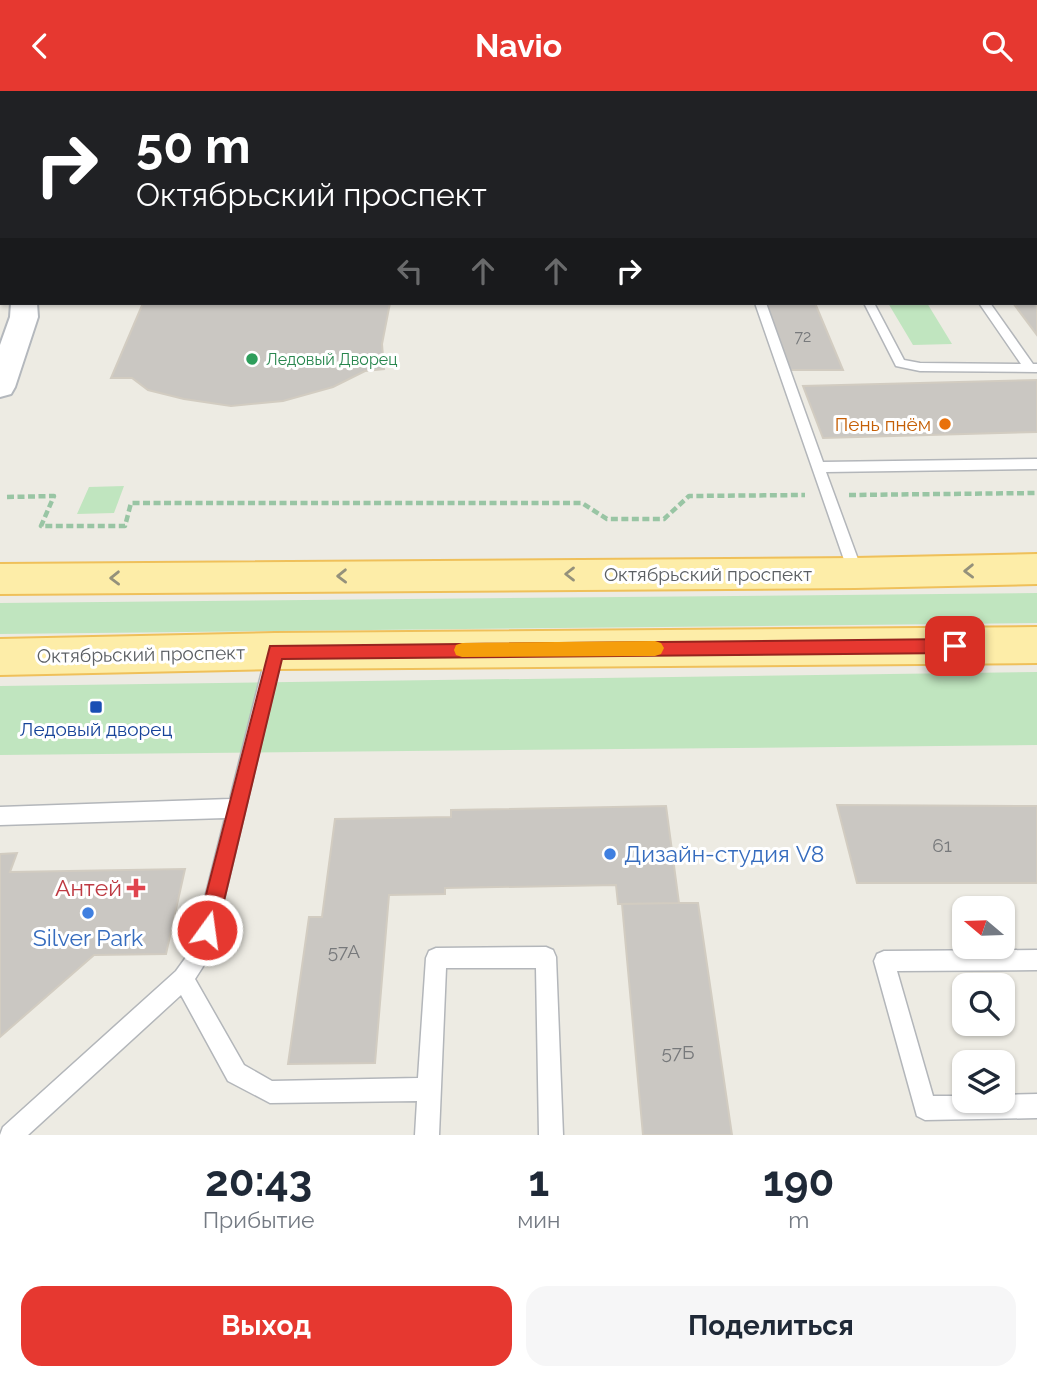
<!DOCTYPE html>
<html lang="ru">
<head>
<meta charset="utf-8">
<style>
	:root { --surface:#fff; --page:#f6f6f7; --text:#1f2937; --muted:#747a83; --accent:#e63830 }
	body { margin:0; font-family:Raleway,sans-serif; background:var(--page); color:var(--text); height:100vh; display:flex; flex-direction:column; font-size:26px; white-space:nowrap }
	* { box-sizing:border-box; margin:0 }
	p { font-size:23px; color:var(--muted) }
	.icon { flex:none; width:38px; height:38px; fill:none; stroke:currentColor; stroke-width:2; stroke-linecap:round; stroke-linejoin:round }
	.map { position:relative; height:1044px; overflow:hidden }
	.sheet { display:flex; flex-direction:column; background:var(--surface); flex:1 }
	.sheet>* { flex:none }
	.banner { position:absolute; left:0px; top:0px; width:1038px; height:214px; box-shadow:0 2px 5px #0004; background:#202124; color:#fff; overflow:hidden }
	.needle { width:46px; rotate:289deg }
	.fabs { position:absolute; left:952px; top:805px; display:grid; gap:14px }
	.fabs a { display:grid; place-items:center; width:63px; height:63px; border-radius:14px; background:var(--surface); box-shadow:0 2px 5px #0004; font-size:35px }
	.pin { position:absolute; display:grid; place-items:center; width:60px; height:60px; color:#fff; margin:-30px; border-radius:14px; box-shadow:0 4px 10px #0006 }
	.me { position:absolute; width:77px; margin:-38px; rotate:14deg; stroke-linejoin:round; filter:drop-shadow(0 0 5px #0008) }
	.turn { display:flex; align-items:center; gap:24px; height:147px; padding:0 21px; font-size:32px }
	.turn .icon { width:91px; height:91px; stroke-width:2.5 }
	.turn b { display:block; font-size:49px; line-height:60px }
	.lanes { display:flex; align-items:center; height:66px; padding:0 21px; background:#0003; justify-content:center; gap:35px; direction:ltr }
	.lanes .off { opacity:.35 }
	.eta { display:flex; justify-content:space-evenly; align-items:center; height:119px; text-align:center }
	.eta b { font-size:42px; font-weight:700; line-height:49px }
	.cta { display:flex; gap:14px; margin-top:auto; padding:14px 21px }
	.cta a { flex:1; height:80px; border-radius:21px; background:var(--accent); color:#fff; font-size:28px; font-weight:700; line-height:80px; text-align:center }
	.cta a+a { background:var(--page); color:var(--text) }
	header { display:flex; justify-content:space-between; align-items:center; height:91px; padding:0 21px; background:var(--accent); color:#fff; font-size:32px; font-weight:700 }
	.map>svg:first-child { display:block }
	.green { fill:#c0e5bf }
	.building { fill:#cac7c2; stroke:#d2ccc1; stroke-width:2 }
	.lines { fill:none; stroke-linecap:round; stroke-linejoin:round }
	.lane-casing { stroke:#b3b6ba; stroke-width:3 }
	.secondary-casing { stroke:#b4b8bd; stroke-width:4 }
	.primary-casing { stroke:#efc05a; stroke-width:4 }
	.path { stroke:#99c5a4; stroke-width:4.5; stroke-dasharray:7 3.5; stroke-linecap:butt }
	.lane { fill:#fff; fill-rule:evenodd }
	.secondary { fill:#fff; fill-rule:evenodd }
	.primary { fill:#fdeda8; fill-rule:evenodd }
	.oneway { stroke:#94917b }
	.route { fill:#e63830; stroke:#96241f; stroke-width:2 }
	.slow { fill:#f59e0b }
	.leisure-dot { fill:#2e9e5b; stroke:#fff; stroke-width:2.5 }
	.food-dot { fill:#e8710a; stroke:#fff; stroke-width:2.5 }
	.transit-dot { fill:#1a4fb4; stroke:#fff; stroke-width:2.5 }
	.shop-dot { fill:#3f7fe0; stroke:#fff; stroke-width:2.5 }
	.health-dot { fill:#e0444e; stroke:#fff; stroke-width:2.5 }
	.labels { text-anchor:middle; stroke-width:6; stroke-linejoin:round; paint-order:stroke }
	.number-label { font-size:16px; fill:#77797b }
	.far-leisure-label { font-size:16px; fill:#27864d; stroke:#fff; text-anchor:start }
	.food-label { font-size:19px; fill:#c56008; stroke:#fff; text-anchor:end }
	.street-label { font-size:19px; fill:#5b5f63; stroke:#fff }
	.transit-label { font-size:19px; fill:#164399; stroke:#fff }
	.near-number-label { font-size:19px; fill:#77797b }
	.near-shop-label { font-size:23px; fill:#366cbe; stroke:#fff; text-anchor:start }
	.near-health-label { font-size:23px; fill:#be3a42; stroke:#fff; text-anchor:end }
</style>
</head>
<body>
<header><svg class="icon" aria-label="back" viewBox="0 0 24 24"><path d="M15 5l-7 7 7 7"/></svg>Navio<svg class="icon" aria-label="search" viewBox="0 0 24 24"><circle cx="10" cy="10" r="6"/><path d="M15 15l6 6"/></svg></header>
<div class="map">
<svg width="1037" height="1044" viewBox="0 0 1037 1044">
	<rect width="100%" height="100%" fill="#edebe3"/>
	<!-- green -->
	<path class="green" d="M888 212H927L952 253 913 254Z
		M124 395 114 422 77 423 89 396Z
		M1037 502V532L0 543V512Z
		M1037 581V654L0 664V595Z"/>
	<!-- building -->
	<path class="building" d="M1036 161 1037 162V244L1013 212H1036Z
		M143 212H390L382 253 384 278 365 280 333 296 283 310 231 315 184 308 148 299 132 287H111Z
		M766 212H815L843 279H789Z
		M1037 289V341L823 347 803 295Z
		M837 714 1037 715V792H857Z
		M666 715 679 812 618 813 616 794 445 797V803L389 804 375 972 288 973 309 826H322L335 728 451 726V719Z
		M17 762 10 781 185 778 166 863 94 864 0 946V763Z
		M679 812H698L732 1044H643L622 813Z"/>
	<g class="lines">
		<!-- lane casing -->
		<g class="lane-casing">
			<path id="lane" d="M696 0H704L705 2H697Z
				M785 0H793L794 2H786Z
				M1036 58H1037V64H1036Z
				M1036 117H1037V123H1036Z
				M755 212H766L823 371 1037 368V378L826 381 863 482 860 486H850Z
				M864 212H874L904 269 920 272 1021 273 979 212H990L1033 273H1037V281L920 280 896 275Z
				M275 553 281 555 283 560 211 863 195 888 244 974 272 990 418 987 426 867 429 860 436 857 546 856 553 859 556 866 563 1044H539L536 877H446L439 1044H415L417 1010 270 1012 228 990 181 904 28 1044H0L3 1036 176 880 192 858 225 727 0 734V716L230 708 267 560 269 555Z
				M1037 859V879L897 880 933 1005H964V1010H1003V1004L1037 1003V1027L925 1029 917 1025 874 870 877 863 884 860Z"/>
		</g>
		<!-- secondary casing -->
		<g class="secondary-casing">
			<path id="secondary" d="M0 84 2 85V99L0 98Z
				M11 212H37L38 226 15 296 11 303 0 306V254L10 226Z"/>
		</g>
		<!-- primary casing -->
		<g class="primary-casing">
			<path id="primary" d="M1037 463V493L855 497 0 503V473L855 467Z
				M1037 536V572L275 578 0 584V548L275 542Z"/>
		</g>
		<!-- path -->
		<path class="path" d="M849 404 1037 402
			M7 406 54 405 41 435H125L131 412H582L607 428H664L689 405 805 404"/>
		<!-- lane -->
		<use href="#lane" class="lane"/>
		<!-- secondary -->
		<use href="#secondary" class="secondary"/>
		<!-- primary -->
		<use href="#primary" class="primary"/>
	</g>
	<!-- one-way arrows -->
	<defs><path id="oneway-chevron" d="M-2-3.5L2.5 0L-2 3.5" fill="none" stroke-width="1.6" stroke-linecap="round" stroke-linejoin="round" transform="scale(1.75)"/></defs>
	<g class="oneway">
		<use href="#oneway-chevron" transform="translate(969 480) rotate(179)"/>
		<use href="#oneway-chevron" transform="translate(570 483) rotate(180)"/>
		<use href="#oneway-chevron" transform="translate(342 485) rotate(179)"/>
		<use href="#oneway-chevron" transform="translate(115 487) rotate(179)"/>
	</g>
	<!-- route -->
	<path class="route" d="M955 548 961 550 964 555 961 560 955 562 282 568 217 839 214 846 207 849 200 846 197 839 270 555Z"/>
	<!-- slow -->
	<path class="slow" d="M655 550 661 552 664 557 661 563 655 565 462 566 456 564 454 559 456 554 462 552Z"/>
	<!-- markers -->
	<circle class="leisure-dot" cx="252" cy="268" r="7"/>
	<circle class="food-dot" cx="945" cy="333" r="7"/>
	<rect class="transit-dot" x="89" y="609" width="14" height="14" rx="3.5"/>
	<g class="shop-dot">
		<circle cx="610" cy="763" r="7"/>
		<circle cx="88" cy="822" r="7"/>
	</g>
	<path class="health-dot" d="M132.5 786.5h7v7h7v7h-7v7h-7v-7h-7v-7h7z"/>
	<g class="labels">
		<!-- number labels -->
		<g class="number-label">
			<text x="803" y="251">72</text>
		</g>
		<!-- far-leisure labels -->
		<g class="far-leisure-label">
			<text x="266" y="274">Ледовый Дворец</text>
		</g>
		<!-- food labels -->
		<g class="food-label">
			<text x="931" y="340">Пень пнём</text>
		</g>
		<!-- street labels -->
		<g class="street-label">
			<text x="708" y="490">Октябрьский проспект</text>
			<text transform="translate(141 563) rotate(-1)" y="7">Октябрьский проспект</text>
		</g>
		<!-- transit labels -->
		<g class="transit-label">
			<text x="96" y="645">Ледовый дворец</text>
		</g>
		<!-- near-number labels -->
		<g class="near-number-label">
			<text x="942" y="761">61</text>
			<text x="344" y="867">57А</text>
			<text x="678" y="968">57Б</text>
		</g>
		<!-- near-shop labels -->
		<g class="near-shop-label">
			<text x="624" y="771">Дизайн-студия V8</text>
			<text x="88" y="855" text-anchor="middle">Silver Park</text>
		</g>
		<!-- near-health labels -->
		<g class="near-health-label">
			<text x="122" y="805">Антей</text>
		</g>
	</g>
</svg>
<div class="fabs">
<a><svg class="needle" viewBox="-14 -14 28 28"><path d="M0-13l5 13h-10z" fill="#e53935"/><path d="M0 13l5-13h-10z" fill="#747a83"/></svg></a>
<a><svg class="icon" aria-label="search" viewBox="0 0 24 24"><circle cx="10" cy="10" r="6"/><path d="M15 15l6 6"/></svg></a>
<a><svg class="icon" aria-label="layers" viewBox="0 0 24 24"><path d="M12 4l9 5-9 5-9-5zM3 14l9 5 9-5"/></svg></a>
</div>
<div class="pin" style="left:955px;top:555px;background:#d93025"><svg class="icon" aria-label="arrive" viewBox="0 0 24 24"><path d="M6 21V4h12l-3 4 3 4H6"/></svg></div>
<svg class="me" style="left:207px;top:839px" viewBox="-20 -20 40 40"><circle r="17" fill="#e63830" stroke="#fff" stroke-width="3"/><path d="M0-11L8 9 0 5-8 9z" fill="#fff"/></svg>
<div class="banner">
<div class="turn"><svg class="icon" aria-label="right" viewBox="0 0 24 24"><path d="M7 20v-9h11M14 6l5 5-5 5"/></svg><div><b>50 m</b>Октябрьский проспект</div></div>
<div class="lanes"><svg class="icon off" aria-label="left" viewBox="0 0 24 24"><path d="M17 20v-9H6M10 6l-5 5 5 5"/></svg><svg class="icon off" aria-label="ahead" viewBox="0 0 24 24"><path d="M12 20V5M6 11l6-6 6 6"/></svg><svg class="icon off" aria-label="ahead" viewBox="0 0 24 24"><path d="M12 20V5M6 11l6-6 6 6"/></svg><svg class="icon" aria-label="right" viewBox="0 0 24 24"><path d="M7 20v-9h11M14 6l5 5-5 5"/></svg></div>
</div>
</div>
<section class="sheet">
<div class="eta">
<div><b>20:43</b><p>Прибытие</p></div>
<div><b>1</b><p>мин</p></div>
<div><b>190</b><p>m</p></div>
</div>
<div class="cta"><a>Выход</a><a>Поделиться</a></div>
</section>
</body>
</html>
